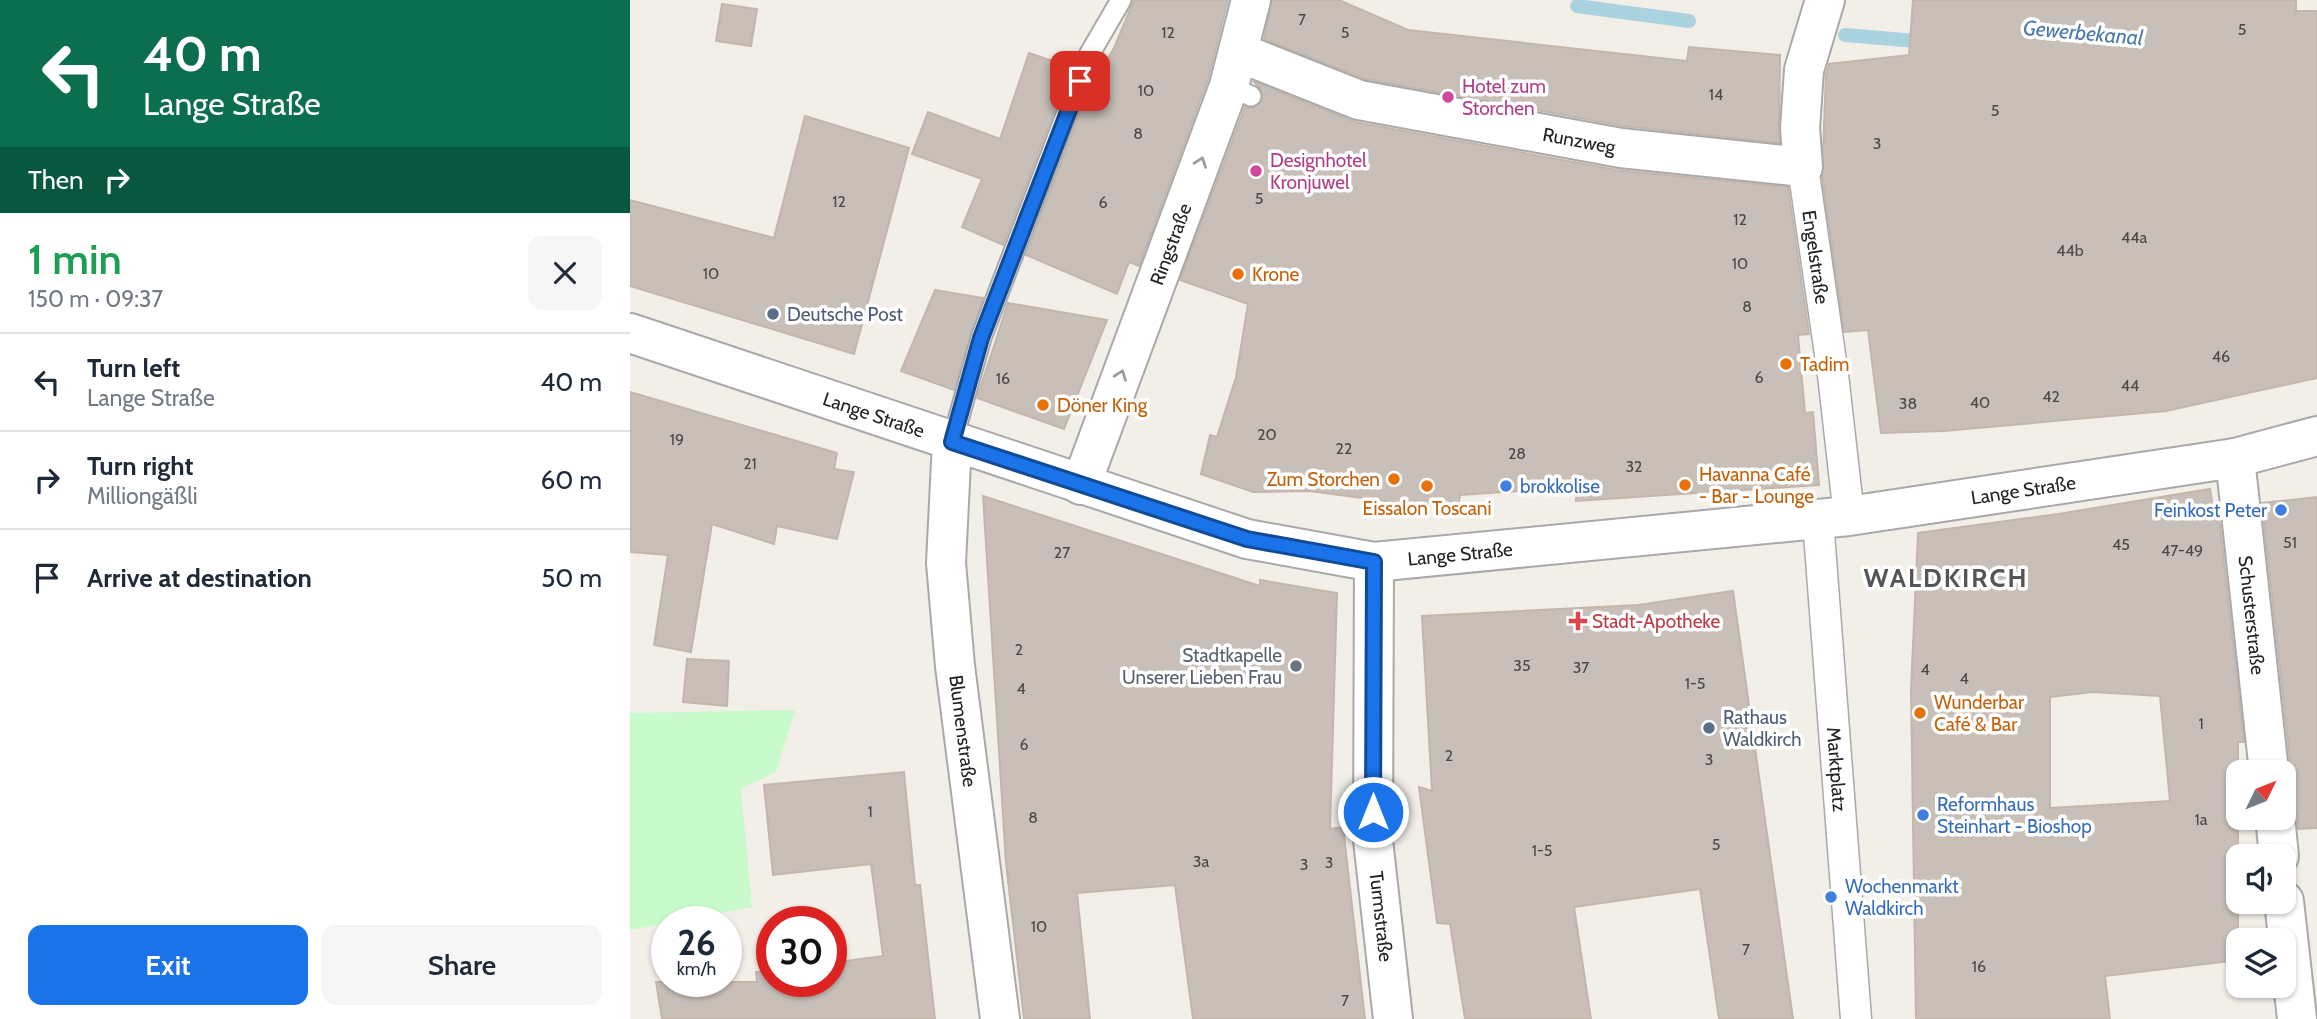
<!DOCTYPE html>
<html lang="en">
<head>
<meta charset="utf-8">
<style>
	:root { --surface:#fff; --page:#f6f6f7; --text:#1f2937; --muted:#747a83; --line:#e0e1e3; --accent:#1a73e8 }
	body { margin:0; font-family:Cabin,sans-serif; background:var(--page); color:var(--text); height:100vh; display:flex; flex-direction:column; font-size:26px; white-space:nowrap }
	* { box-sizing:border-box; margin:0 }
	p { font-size:23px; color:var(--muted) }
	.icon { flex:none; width:38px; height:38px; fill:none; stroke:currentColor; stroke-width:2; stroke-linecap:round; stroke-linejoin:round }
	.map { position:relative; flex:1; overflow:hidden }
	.drawer { display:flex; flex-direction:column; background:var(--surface); width:630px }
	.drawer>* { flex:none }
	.hud { background:#0b6e4f; color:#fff; overflow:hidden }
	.needle { width:46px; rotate:47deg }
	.tools { position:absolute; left:1596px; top:760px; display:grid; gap:14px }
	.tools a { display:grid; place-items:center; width:70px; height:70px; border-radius:14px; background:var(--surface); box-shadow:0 2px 5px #0004; font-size:35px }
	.speed { position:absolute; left:21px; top:906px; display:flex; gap:14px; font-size:35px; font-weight:700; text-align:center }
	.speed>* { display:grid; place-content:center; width:91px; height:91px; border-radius:50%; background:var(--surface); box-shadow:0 2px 5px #0004; line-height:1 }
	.speed small { font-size:18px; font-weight:400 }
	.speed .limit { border:10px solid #d22; background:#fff; color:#111 }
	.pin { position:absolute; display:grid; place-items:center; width:60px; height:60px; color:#fff; margin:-30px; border-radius:14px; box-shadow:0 4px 10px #0006 }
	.me { position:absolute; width:77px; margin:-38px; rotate:0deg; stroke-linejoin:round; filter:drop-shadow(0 0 5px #0008) }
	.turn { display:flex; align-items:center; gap:24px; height:147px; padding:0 28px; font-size:32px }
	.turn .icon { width:91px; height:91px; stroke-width:2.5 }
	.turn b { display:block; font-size:49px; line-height:60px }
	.then { display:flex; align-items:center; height:66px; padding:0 28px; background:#0003; gap:14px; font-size:26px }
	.round { display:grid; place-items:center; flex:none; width:74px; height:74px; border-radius:14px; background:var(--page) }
	.head { display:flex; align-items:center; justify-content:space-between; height:119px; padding:0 28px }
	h1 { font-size:42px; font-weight:600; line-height:52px; color:#1e9e55 }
	.cta { display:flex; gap:14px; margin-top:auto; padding:14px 28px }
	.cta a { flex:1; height:80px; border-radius:14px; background:var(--accent); color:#fff; font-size:28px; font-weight:600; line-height:80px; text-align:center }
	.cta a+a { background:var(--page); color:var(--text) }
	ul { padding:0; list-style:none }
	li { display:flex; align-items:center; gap:21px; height:98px; padding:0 28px; border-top:2px solid var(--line) }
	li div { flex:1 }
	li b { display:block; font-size:26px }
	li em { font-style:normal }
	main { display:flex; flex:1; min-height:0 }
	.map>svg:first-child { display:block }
	.park { fill:#c8facc }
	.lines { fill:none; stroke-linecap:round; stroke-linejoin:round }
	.stream { stroke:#aad3df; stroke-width:14 }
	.building { fill:#c7bfb8; stroke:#c4b6ab; stroke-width:2; fill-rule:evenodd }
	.service-casing { stroke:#a9a9a9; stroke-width:23 }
	.pedestrian-casing { stroke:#a9a9a9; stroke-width:33 }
	.minor-casing { stroke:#a9a9a9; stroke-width:42 }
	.tertiary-casing { stroke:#a9a9a9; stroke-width:42 }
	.service { stroke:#fff; stroke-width:19 }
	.pedestrian { stroke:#fff; stroke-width:30 }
	.minor { stroke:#fff; stroke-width:38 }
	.tertiary { stroke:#fff; stroke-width:38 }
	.oneway { stroke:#9c9c9c }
	.route-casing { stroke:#114b97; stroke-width:18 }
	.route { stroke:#1a73e8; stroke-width:12 }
	.hotel-dot { fill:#d1479c; stroke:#fff; stroke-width:2.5 }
	.food-dot { fill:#e8710a; stroke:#fff; stroke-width:2.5 }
	.service-dot { fill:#5c6f8a; stroke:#fff; stroke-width:2.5 }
	.shop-dot { fill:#3f7fe0; stroke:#fff; stroke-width:2.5 }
	.health-dot { fill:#e0444e; stroke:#fff; stroke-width:2.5 }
	.worship-dot { fill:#6b7280; stroke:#fff; stroke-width:2.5 }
	.labels { text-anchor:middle; stroke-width:7; stroke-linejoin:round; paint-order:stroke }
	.number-label { font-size:16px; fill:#4b4948 }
	.hotel-label { font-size:19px; fill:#b23c85; stroke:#fff; text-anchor:start }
	.street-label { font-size:19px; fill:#222; stroke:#fff }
	.food-label { font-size:19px; fill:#c56008; stroke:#fff; text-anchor:start }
	.service-label { font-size:19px; fill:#4e5e75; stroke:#fff; text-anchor:start }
	.shop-label { font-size:19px; fill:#366cbe; stroke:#fff; text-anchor:start }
	.health-label { font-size:19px; fill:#be3a42; stroke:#fff; text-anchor:start }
	.worship-label { font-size:19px; fill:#5b616d; stroke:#fff; text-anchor:end }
	.water-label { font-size:21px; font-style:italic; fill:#4a7aab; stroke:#fff }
	.district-label { font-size:26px; font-weight:bold; letter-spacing:2px; fill:#555; stroke:#fff }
</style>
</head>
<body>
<main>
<section class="drawer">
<div class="hud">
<div class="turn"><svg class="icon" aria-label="left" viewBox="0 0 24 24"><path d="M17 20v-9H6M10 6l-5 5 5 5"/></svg><div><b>40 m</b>Lange Straße</div></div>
<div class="then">Then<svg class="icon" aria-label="right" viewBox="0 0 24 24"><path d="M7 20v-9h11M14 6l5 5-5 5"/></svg></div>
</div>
<div class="head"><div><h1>1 min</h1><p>150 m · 09:37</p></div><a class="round"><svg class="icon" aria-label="close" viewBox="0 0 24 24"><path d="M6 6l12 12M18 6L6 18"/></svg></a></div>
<ul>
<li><svg class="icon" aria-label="left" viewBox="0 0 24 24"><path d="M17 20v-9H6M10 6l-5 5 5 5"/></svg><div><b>Turn left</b><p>Lange Straße</p></div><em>40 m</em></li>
<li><svg class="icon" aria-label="right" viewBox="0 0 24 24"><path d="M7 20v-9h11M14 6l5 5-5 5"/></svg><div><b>Turn right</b><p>Milliongäßli</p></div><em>60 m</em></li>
<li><svg class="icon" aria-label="arrive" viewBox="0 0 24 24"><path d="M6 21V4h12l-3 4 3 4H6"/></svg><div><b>Arrive at destination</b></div><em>50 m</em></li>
</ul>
<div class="cta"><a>Exit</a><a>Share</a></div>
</section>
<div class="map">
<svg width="1687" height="1019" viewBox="0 0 1687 1019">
	<rect width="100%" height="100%" fill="#f2efe9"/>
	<!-- park -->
	<path class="park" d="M165 710 146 772 111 789 122 907 0 930V713Z"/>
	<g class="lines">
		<!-- stream -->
		<path class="stream" d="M947 6 1059 21
			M1215 35 1298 42"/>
	</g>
	<!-- building -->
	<path class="building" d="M504 0H598L578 79 509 266 499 262 487 294 396 255 465 74 468 76 484 48Z
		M642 0H709L778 30 1057 61 1059 47 1150 55 1149 143 994 126 735 79 634 39Z
		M1283 0H1666V11H1687V378L1536 411 1314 431 1251 433 1238 330 1214 332 1192 177 1196 74 1199 64 1279 55Z
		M92 4 127 9 121 46 86 41Z
		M399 53 441 67 373 245 332 227 352 179 282 154 298 112 370 139Z
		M623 81 725 122 987 170 1158 187 1179 334 1168 335 1175 413 1183 412 1189 485 946 501 947 487 830 495 828 506 770 503 679 491 623 492 571 474 580 435 587 437 606 377 618 304 550 280 615 107 623 108 632 100 631 89Z
		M175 116 279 148 224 354 0 286V200L144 238Z
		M305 290 353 298 324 390 271 371Z
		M378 303 477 320 434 429 347 398Z
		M0 392 207 453 204 469 224 472 207 539 147 526 144 544 82 524 61 652 24 645 38 555 0 552Z
		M1580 489 1583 507H1588L1614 742H1608V960L1475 976 1480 1019H1286L1281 690 1288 533 1428 514ZM1463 692 1530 696 1540 801 1420 808V697Z
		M353 496 630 586V580L707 593 700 829 713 827 735 1019H563L545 885 447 893 460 1019H394L376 863Z
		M1687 497V828L1668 829 1667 814 1658 800 1657 784 1661 770 1632 503Z
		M1103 591 1163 1019H1089L1070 889 944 907 961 1019H835L820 924 807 923 789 787 802 791 792 616 1008 605Z
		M57 659 99 661 97 706 53 702Z
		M274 772 285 885H290L305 1019H32L26 982H127L126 972 142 970V982H201V963L253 956 241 864 143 875 134 785Z"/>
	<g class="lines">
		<!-- service casing -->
		<g class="service-casing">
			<path id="service" d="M599 86 621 96
				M322 442 351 338 459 55 491 0"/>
		</g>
		<!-- pedestrian casing -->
		<g class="pedestrian-casing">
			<g id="pedestrian">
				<path id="s1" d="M1173 167 1203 375 1219 516"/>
				<path id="s2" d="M1188 520 1226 1019"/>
			</g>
		</g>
		<!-- minor casing -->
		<g class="minor-casing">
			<g id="minor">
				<path id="s3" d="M608 52 729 100 991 148 1173 167 1170 128 1174 70 1195 0"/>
				<path id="s4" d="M322 442 316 563 325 666 370 1019"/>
				<path id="s5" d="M1605 458 1639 772"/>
				<path id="s6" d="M451 485 599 86 621 0"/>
				<path id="s7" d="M744 562 743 840 763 1019"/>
				<path d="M1645 817 1649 856"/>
				<path d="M1654 901 1667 1019"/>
			</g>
		</g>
		<!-- tertiary casing -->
		<g class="tertiary-casing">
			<g id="tertiary">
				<path id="s8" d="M0 333 617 539 744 562 1219 516 1605 458 1687 436"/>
			</g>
		</g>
		<!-- service -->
		<use href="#service" class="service"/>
		<!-- pedestrian -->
		<use href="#pedestrian" class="pedestrian"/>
		<!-- minor -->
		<use href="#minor" class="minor"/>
		<!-- tertiary -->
		<use href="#tertiary" class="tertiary"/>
	</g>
	<!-- one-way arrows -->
	<defs><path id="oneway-chevron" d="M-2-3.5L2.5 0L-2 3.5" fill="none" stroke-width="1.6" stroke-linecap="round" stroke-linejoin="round" transform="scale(1.75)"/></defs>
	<g class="oneway">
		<use href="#oneway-chevron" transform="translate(571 162) rotate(-70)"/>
		<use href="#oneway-chevron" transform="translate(491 375) rotate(-70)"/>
	</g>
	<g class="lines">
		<!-- route casing -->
		<g class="route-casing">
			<path id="route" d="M450 81 351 338 322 442 617 539 744 562 743 812"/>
		</g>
		<!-- route -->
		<use href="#route" class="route"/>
	</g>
	<!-- markers -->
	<g class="hotel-dot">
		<circle cx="818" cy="97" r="7"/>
		<circle cx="626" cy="171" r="7"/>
	</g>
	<g class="food-dot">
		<circle cx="608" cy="274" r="7"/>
		<circle cx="1156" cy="364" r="7"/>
		<circle cx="413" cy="405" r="7"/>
		<circle cx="764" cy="479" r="7"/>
		<circle cx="1055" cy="485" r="7"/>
		<circle cx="797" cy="486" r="7"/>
		<circle cx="1290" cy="713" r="7"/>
	</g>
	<g class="service-dot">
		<circle cx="143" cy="314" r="7"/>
		<circle cx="1079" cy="728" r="7"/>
	</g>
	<g class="shop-dot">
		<circle cx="876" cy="486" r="7"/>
		<circle cx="1651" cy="510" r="7"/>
		<circle cx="1293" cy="815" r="7"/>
		<circle cx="1201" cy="897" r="7"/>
	</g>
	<path class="health-dot" d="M944.5 610.5h7v7h7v7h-7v7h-7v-7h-7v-7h7z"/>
	<circle class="worship-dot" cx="666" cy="666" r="7"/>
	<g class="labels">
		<!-- number labels -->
		<g class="number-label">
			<text x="672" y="25">7</text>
			<text x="1612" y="35">5</text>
			<text x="538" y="38">12</text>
			<text x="715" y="38">5</text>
			<text x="516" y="96">10</text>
			<text x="1086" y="100">14</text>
			<text x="1365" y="116">5</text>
			<text x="508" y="139">8</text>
			<text x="1247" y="149">3</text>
			<text x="629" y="204">5</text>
			<text x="209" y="207">12</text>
			<text x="473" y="208">6</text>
			<text x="1110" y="225">12</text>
			<text x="1504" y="243">44a</text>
			<text x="1440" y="256">44b</text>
			<text x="1110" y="269">10</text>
			<text x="81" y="279">10</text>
			<text x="1117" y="312">8</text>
			<text x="1591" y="362">46</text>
			<text x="1129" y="383">6</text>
			<text x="373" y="384">16</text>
			<text x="1500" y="391">44</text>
			<text x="1421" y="402">42</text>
			<text x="1350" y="408">40</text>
			<text x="1278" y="409">38</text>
			<text x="637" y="440">20</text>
			<text x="47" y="445">19</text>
			<text x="714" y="454">22</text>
			<text x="887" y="459">28</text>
			<text x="120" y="469">21</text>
			<text x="1004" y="472">32</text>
			<text x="1660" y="548">51</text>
			<text x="1491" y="550">45</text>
			<text x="1552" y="556">47-49</text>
			<text x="432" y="558">27</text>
			<text x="389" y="655">2</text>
			<text x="892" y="671">35</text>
			<text x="951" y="673">37</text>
			<text x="1295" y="675">4</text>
			<text x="1334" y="684">4</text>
			<text x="1065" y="689">1-5</text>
			<text x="391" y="694">4</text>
			<text x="1571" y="729">1</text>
			<text x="394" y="750">6</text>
			<text x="819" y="761">2</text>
			<text x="1079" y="765">3</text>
			<text x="240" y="817">1</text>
			<text x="403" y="823">8</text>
			<text x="1571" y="825">1a</text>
			<text x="1086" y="850">5</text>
			<text x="912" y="856">1-5</text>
			<text x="571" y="867">3a</text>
			<text x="699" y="868">3</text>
			<text x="674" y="870">3</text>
			<text x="409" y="932">10</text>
			<text x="1116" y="955">7</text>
			<text x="1349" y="972">16</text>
			<text x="715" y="1006">7</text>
		</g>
		<!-- hotel labels -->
		<g class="hotel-label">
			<text x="832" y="93">Hotel zum<tspan x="832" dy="22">Storchen</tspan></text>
			<text x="640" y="167">Designhotel<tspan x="640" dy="22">Kronjuwel</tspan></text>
		</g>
		<!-- street labels -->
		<g class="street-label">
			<text dy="7" stroke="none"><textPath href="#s3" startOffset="354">Runzweg</textPath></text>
			<text dy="7" stroke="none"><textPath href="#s6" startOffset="257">Ringstraße</textPath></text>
			<text dy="7" stroke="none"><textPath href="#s1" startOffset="91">Engelstraße</textPath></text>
			<text dy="7" stroke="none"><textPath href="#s8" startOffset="257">Lange Straße</textPath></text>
			<text dy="7" stroke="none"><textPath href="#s8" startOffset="1433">Lange Straße</textPath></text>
			<text dy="7" stroke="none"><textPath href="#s8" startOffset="866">Lange Straße</textPath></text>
			<text dy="7" stroke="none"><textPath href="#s5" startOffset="158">Schusterstraße</textPath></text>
			<text dy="7" stroke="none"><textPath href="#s4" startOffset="290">Blumenstraße</textPath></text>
			<text dy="7" stroke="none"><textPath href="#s2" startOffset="250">Marktplatz</textPath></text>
			<text dy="7" stroke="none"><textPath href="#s7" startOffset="355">Turmstraße</textPath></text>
		</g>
		<!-- food labels -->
		<g class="food-label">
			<text x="622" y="281">Krone</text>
			<text x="1170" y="371">Tadim</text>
			<text x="427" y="412">Döner King</text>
			<text x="1069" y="481">Havanna Café<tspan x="1069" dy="22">- Bar - Lounge</tspan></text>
			<text x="750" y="486" text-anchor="end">Zum Storchen</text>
			<text x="797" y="515" text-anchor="middle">Eissalon Toscani</text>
			<text x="1304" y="709">Wunderbar<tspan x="1304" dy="22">Café &amp; Bar</tspan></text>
		</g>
		<!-- service labels -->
		<g class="service-label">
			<text x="157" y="321">Deutsche Post</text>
			<text x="1093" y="724">Rathaus<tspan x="1093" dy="22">Waldkirch</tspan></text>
		</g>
		<!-- shop labels -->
		<g class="shop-label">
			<text x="890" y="493">brokkolise</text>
			<text x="1637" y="517" text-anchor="end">Feinkost Peter</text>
			<text x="1307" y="811">Reformhaus<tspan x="1307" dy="22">Steinhart - Bioshop</tspan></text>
			<text x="1215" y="893">Wochenmarkt<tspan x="1215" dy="22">Waldkirch</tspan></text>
		</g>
		<!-- health labels -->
		<g class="health-label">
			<text x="962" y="628">Stadt-Apotheke</text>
		</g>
		<!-- worship labels -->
		<g class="worship-label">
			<text x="652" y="662">Stadtkapelle<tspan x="652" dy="22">Unserer Lieben Frau</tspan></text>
		</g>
		<!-- water labels -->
		<g class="water-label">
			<text transform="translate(1453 33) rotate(5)" y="7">Gewerbekanal</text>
		</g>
		<!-- district labels -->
		<g class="district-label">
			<text x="1316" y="587">WALDKIRCH</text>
		</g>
	</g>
</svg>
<div class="tools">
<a><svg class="needle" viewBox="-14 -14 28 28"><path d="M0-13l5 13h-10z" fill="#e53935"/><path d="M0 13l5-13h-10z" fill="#747a83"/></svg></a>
<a><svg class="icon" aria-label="sound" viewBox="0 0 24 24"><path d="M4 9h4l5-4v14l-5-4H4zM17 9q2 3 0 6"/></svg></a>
<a><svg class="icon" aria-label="layers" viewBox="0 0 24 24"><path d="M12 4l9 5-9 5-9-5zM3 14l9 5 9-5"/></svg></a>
</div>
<div class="speed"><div>26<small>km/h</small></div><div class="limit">30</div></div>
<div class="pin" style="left:450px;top:81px;background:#d93025"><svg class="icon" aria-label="arrive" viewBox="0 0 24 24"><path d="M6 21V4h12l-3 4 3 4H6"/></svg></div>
<svg class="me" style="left:743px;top:812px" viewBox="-20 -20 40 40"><circle r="17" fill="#1a73e8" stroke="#fff" stroke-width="3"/><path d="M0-11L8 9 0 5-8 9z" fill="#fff"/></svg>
</div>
</main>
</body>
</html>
